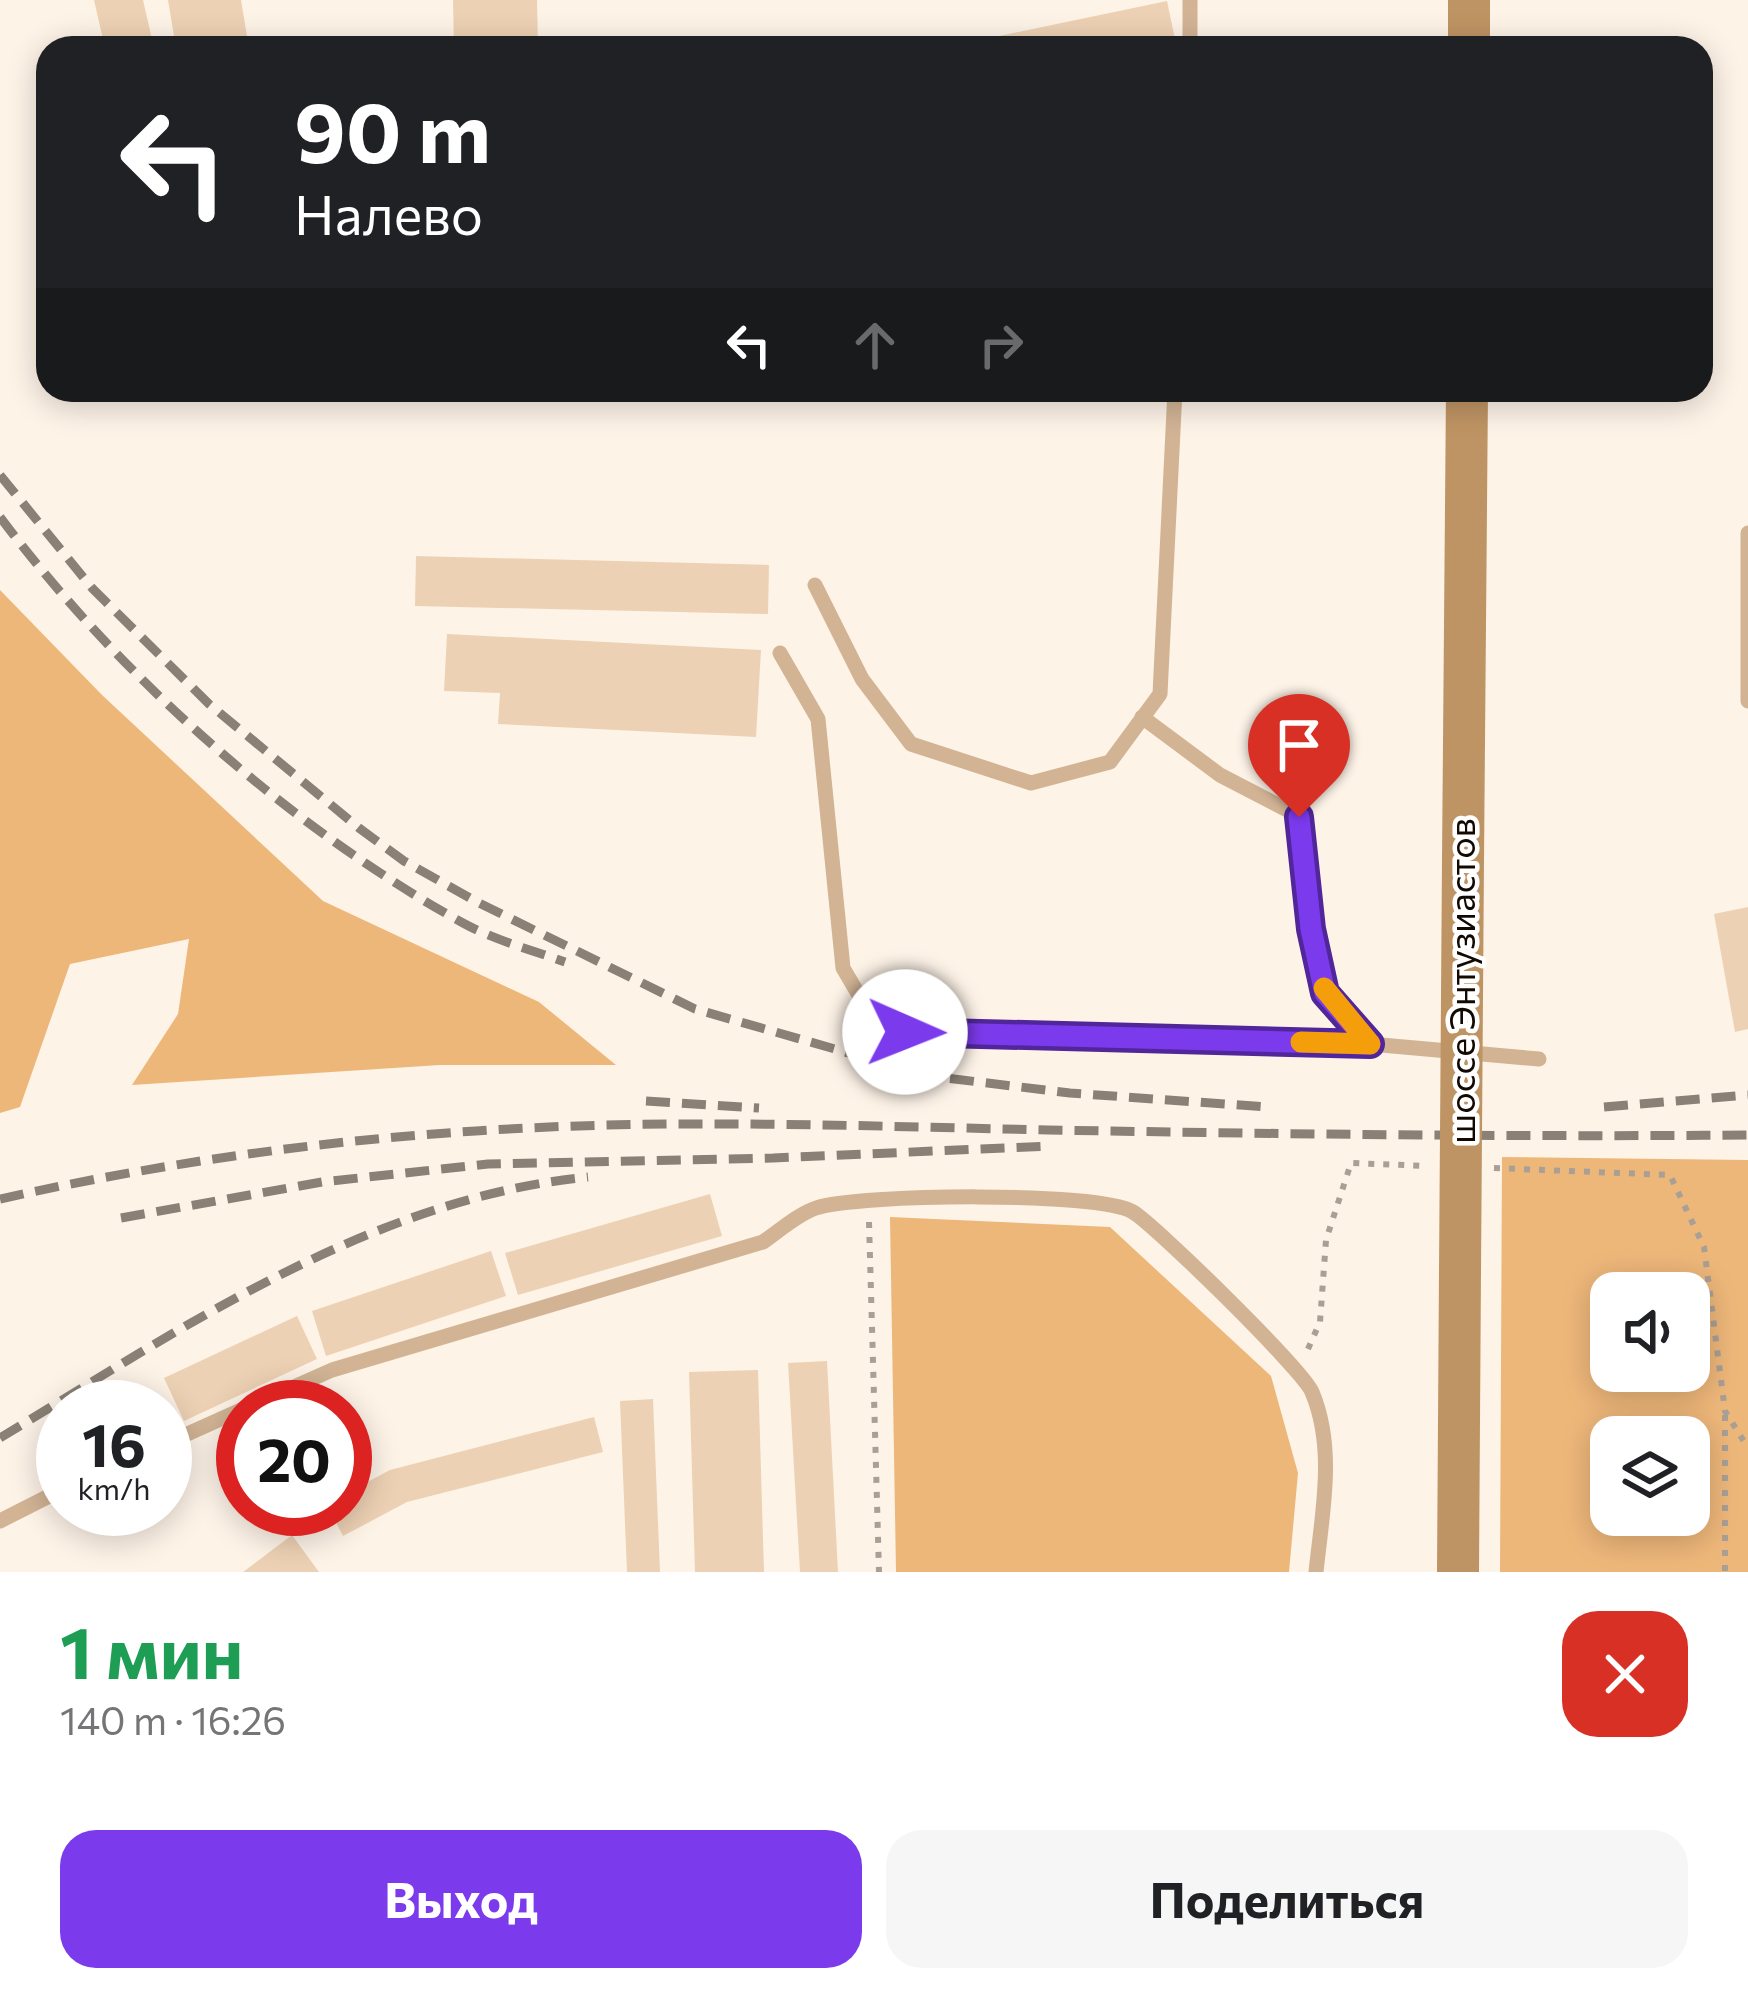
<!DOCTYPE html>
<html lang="ru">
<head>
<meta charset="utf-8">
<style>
	:root { --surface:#fff; --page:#f6f6f6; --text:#202124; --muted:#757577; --accent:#7c3aed }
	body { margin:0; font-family:Commissioner,sans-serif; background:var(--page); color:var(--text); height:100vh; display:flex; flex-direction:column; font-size:45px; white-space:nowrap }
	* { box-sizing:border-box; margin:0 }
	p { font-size:39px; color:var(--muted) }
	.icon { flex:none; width:66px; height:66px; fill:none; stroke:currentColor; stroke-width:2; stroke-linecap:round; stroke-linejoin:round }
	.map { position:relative; height:1572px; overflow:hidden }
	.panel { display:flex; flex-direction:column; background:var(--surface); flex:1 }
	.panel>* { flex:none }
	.guide { position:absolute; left:36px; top:36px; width:1677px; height:366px; border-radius:36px; box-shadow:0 6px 30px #0003; background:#202124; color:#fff; overflow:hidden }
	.buttons { position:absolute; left:1590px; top:1272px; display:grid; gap:24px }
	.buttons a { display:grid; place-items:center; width:120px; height:120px; border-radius:24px; background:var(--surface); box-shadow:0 6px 30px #0003; font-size:60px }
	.speed { position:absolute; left:36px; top:1380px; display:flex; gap:24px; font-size:60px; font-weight:700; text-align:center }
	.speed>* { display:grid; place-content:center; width:156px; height:156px; border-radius:50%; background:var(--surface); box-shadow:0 6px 30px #0003; line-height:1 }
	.speed small { font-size:30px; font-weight:400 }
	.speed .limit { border:18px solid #d22; background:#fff; color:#111 }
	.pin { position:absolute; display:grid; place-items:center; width:102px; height:102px; color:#fff; margin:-123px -51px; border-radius:50% 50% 50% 0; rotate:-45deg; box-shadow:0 0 12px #0007 }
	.pin .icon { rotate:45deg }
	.me { position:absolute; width:132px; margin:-66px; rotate:91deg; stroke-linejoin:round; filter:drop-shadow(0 0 9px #0008) }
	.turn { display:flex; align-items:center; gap:42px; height:252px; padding:0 60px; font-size:54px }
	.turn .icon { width:156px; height:156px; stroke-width:2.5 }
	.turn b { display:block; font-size:84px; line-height:102px }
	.lanes { display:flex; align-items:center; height:114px; padding:0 60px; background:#0003; justify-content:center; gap:60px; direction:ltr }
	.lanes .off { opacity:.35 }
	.round { display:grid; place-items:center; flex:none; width:126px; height:126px; border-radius:36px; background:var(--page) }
	.overview { display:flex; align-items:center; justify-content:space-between; height:204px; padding:0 60px }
	h1 { font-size:72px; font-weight:700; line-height:90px; color:#1e9e55 }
	.cta { display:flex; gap:24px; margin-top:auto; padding:24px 60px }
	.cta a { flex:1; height:138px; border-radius:36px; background:var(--accent); color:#fff; font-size:48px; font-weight:700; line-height:138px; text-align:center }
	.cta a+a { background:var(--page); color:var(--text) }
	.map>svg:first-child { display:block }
	.green { fill:#eeb77a; fill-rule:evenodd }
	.building { fill:#edd1b4 }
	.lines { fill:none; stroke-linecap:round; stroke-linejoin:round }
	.path { stroke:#a99f95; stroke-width:6; stroke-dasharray:6 9; stroke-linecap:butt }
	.lane { stroke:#d2b495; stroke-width:15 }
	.secondary { stroke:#bf9464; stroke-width:42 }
	.rail { stroke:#8a8076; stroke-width:9; stroke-dasharray:24 12; stroke-linecap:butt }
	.secondary-bridge { stroke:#bf9464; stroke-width:42 }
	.route-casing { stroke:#51269a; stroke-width:30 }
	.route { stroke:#7c3aed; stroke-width:21 }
	.slow { stroke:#f59e0b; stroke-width:21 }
	.labels { text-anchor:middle; stroke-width:9; stroke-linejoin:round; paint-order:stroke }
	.street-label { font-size:36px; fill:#120902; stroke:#fff }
</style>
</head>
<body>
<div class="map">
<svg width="1748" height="1572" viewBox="0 0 1748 1572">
	<rect width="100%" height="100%" fill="#fef3e7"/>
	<!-- green -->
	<path class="green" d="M0 590 102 695 323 901 539 1002 616 1065H440L132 1085 178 1014 189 939 70 964 20 1107 0 1113Z
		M1502 1157 1748 1160V1572H1500ZM1611 1293H1689V1371H1611ZM1611 1437H1689V1515H1611Z
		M890 1217 1110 1227 1271 1376 1298 1473 1289 1572H896Z"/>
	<!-- building -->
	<path class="building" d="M94 0H143L154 48H105Z
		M168 0H241L249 48H176Z
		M453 0H537L538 47 454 48Z
		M1167 1 1176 44 1155 48H942Z
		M416 556 769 565 768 614 415 606Z
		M447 634 761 650 756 737 498 724 500 693 444 691Z
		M1748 907V1029L1735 1032 1714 914Z
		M710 1194 722 1236 518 1295 505 1253Z
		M491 1251 506 1296 326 1356 312 1311Z
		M297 1316 317 1359 184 1421 164 1378Z
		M827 1361 838 1572H800L788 1363Z
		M758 1370 764 1572H695L689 1372Z
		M653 1399 660 1572H627L620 1401Z
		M594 1417 603 1452 407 1502 343 1536 329 1509H345V1494L390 1470Z
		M292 1535 319 1572H243Z"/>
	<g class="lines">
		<!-- path -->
		<path class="path" d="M1494 1168 1670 1175 1704 1247 1725 1411 1748 1448
			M869 1222 879 1572
			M1308 1349 1320 1322 1326 1240 1351 1163 1427 1166
			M1725 1415V1572"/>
		<!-- lane -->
		<path class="lane" d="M1190 48V0
			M1748 533V701
			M815 585 862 679 911 744 1031 783 1110 762 1160 694 1175 390
			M780 653 818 719 843 968 873 1019 905 1032 1370 1044 1539 1059
			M1142 717 1220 775 1299 816 1311 929 1325 993 1370 1044
			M249 1407 332 1370 763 1242C779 1231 798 1214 816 1208 858 1194 1098 1191 1133 1212 1155 1225 1304 1371 1312 1392 1336 1449 1322 1513 1316 1572
			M165 1444 243 1409
			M0 1521 63 1489"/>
		<!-- secondary -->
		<path class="secondary" d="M1469 48V0
			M1463 859 1467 390
			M1458 1572 1460 1271"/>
		<!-- rail -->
		<path class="rail" d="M0 475 92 588 209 704 359 828 404 861 477 902 695 1009 929 1076 1070 1093 1267 1107
			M0 517C119 676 289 827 463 923 494 940 532 950 565 962
			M646 1101 759 1108
			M1604 1107 1748 1095
			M0 1199C156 1164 317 1141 476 1131 666 1118 858 1126 1048 1130 1282 1134 1515 1137 1748 1135
			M121 1218 322 1182 488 1164 773 1158 1050 1146
			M0 1438C180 1329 373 1198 588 1177"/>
		<!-- secondary-bridge -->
		<path class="secondary-bridge" d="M1460 1271 1463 859"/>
	</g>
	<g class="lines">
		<!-- route casing -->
		<g class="route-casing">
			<path id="route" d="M905 1032 1370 1044 1325 993 1311 929 1299 817"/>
		</g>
		<!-- route -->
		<use href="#route" class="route"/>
		<!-- slow -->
		<path class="slow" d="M1301 1042 1370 1044 1324 988"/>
	</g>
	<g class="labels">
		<!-- street labels -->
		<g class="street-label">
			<text transform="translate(1462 981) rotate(-90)" y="13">шоссе Энтузиастов</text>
		</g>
	</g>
</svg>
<div class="buttons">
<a><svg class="icon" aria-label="sound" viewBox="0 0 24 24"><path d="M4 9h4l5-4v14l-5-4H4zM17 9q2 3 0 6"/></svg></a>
<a><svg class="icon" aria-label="layers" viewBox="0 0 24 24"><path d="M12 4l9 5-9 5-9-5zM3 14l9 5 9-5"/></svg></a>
</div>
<div class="speed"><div>16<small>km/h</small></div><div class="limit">20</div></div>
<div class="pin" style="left:1299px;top:817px;background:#d93025"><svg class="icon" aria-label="arrive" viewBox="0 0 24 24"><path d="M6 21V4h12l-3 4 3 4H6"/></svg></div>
<svg class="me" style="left:905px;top:1032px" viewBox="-20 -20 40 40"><circle r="19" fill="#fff"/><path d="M0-13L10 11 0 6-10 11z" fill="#7c3aed"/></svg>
<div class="guide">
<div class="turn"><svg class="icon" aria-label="left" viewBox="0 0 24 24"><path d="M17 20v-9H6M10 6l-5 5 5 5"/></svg><div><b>90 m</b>Налево</div></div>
<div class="lanes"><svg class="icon" aria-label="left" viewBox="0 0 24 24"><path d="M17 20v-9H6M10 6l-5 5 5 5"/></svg><svg class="icon off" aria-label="ahead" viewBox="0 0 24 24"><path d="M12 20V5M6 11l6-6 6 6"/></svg><svg class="icon off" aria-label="right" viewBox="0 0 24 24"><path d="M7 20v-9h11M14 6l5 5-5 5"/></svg></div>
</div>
</div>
<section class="panel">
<div class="overview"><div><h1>1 мин</h1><p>140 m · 16:26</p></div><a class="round" style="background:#d93025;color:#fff"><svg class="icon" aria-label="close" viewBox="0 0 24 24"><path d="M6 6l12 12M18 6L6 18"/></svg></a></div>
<div class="cta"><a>Выход</a><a>Поделиться</a></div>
</section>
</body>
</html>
